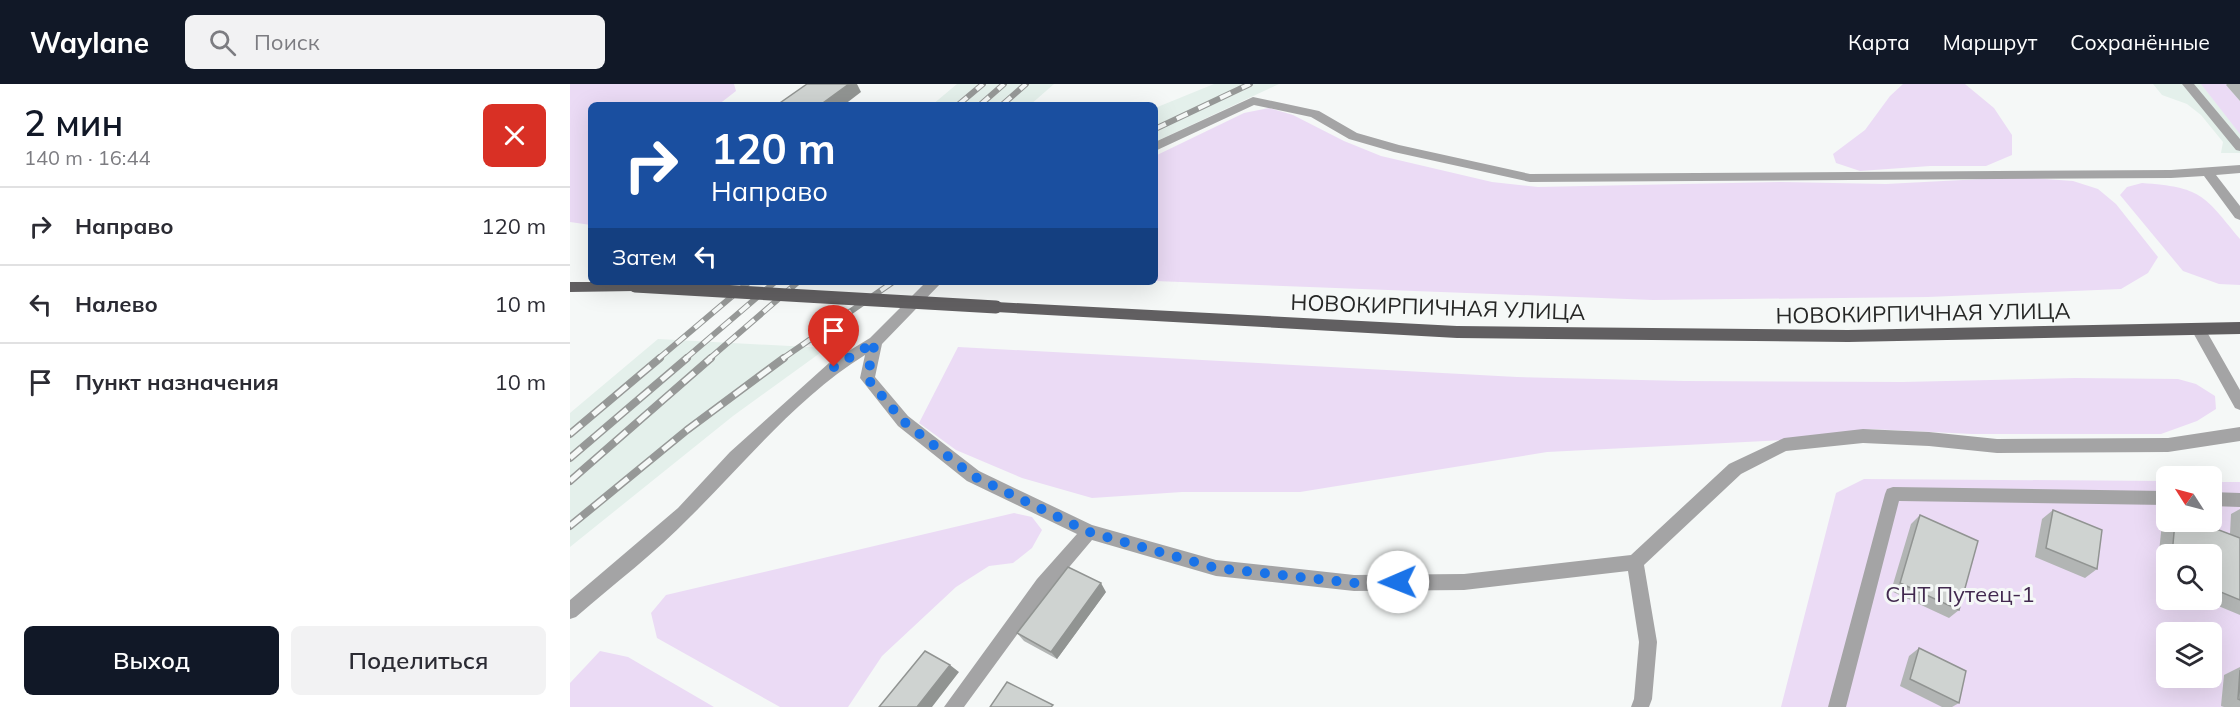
<!DOCTYPE html>
<html lang="ru">
<head>
<meta charset="utf-8">
<style>
	:root { --surface:#fff; --page:#f2f2f3; --text:#2b2b33; --muted:#7c7c81; --line:#e1e1e2; --accent:#111827 }
	body { margin:0; font-family:Mulish,sans-serif; background:var(--page); color:var(--text); height:100vh; display:flex; flex-direction:column; font-size:22px; white-space:nowrap }
	* { box-sizing:border-box; margin:0 }
	p { font-size:20px; color:var(--muted) }
	.icon { flex:none; width:33px; height:33px; fill:none; stroke:currentColor; stroke-width:2; stroke-linecap:round; stroke-linejoin:round }
	.map { position:relative; flex:1; overflow:hidden }
	.details { display:flex; flex-direction:column; background:var(--surface); width:570px }
	.details>* { flex:none }
	.top-card { position:absolute; left:18px; top:18px; width:570px; height:183px; border-radius:9px; box-shadow:0 6px 24px #0002; background:#1a4fa0; color:#fff; overflow:hidden }
	.needle { width:39px; rotate:306deg }
	.tools { position:absolute; left:1586px; top:382px; display:grid; gap:12px }
	.tools a { display:grid; place-items:center; width:66px; height:66px; border-radius:9px; background:var(--surface); box-shadow:0 6px 24px #0002; font-size:30px }
	.pin { position:absolute; display:grid; place-items:center; width:51px; height:51px; color:#fff; margin:-62px -26px; border-radius:50% 50% 50% 0; rotate:-45deg; box-shadow:0 0 6px #0007 }
	.pin .icon { rotate:45deg }
	.me { position:absolute; width:66px; margin:-33px; rotate:269deg; stroke-linejoin:round; filter:drop-shadow(0 0 4px #0008) }
	.turn { display:flex; align-items:center; gap:21px; height:126px; padding:0 24px; font-size:27px }
	.turn .icon { width:78px; height:78px; stroke-width:2.5 }
	.turn b { display:block; font-size:42px; line-height:51px }
	.then { display:flex; align-items:center; height:57px; padding:0 24px; background:#0003; gap:12px; font-size:22px }
	.round { display:grid; place-items:center; flex:none; width:63px; height:63px; border-radius:9px; background:var(--page) }
	.head { display:flex; align-items:center; justify-content:space-between; height:102px; padding:0 24px }
	h1 { font-size:36px; font-weight:600; line-height:45px; color:var(--accent) }
	.action { display:flex; gap:12px; margin-top:auto; padding:12px 24px }
	.action a { flex:1; height:69px; border-radius:9px; background:var(--accent); color:#fff; font-size:24px; font-weight:600; line-height:69px; text-align:center }
	.action a+a { background:var(--page); color:var(--text) }
	ul { padding:0; list-style:none }
	li { display:flex; align-items:center; gap:18px; height:78px; padding:0 24px; border-top:2px solid var(--line) }
	li div { flex:1 }
	li b { display:block; font-size:22px }
	li em { font-style:normal }
	header { display:flex; align-items:center; gap:36px; box-sizing:border-box; height:84px; padding:0 30px; background:var(--accent); color:#fff }
	header strong { font-size:28px }
	nav { display:flex; gap:33px; margin-inline-start:auto; font-size:21px }
	.search { width:420px; height:54px; background:var(--page); display:flex; align-items:center; gap:15px; box-sizing:border-box; padding:0 21px; border-radius:9px; color:var(--muted); font-size:22px }
	main { display:flex; flex:1; min-height:0 }
	.map>svg:first-child { display:block }
	.built { fill:#e4f0eb }
	.green { fill:#ebdbf5; fill-rule:evenodd }
	.lines { fill:none; stroke-linecap:round; stroke-linejoin:round }
	.minor { fill:#a4a4a5; fill-rule:evenodd }
	.major { fill:#615f61; fill-rule:evenodd }
	.rail-far1-casing { stroke:#969897; stroke-width:6 }
	.rail-casing { stroke:#969897; stroke-width:8 }
	.rail-far1 { stroke:#f5f8f7; stroke-width:4; stroke-dasharray:12; stroke-linecap:butt }
	.rail { stroke:#f5f8f7; stroke-width:5; stroke-dasharray:15; stroke-linecap:butt }
	.major-bridge { stroke:#615f61; stroke-width:13 }
	.wall { fill:#b2b5b4 }
	.shaded-wall { fill:#919492 }
	.building { fill:#cfd3d1; stroke:#919492; stroke-width:1.5 }
	.route { stroke:#1a73e8; stroke-width:10; stroke-dasharray:0 18 }
	.labels { text-anchor:middle; stroke-width:6; stroke-linejoin:round; paint-order:stroke }
	.street-label { font-size:22px; fill:#262726; stroke:#f5f8f7 }
	.park-label { font-size:22px; fill:#42294f; stroke:#f5f8f7 }
</style>
</head>
<body>
<header>
<strong>Waylane</strong>
<div class="search"><svg class="icon" aria-label="search" viewBox="0 0 24 24"><circle cx="10" cy="10" r="6"/><path d="M15 15l6 6"/></svg>Поиск</div>
<nav><a>Карта</a><a>Маршрут</a><a>Сохранённые</a></nav>
</header>
<main>
<section class="details">
<div class="head"><div><h1>2 мин</h1><p>140 m · 16:44</p></div><a class="round" style="background:#d93025;color:#fff"><svg class="icon" aria-label="close" viewBox="0 0 24 24"><path d="M6 6l12 12M18 6L6 18"/></svg></a></div>
<ul>
<li><svg class="icon" aria-label="right" viewBox="0 0 24 24"><path d="M7 20v-9h11M14 6l5 5-5 5"/></svg><div><b>Направо</b></div><em>120 m</em></li>
<li><svg class="icon" aria-label="left" viewBox="0 0 24 24"><path d="M17 20v-9H6M10 6l-5 5 5 5"/></svg><div><b>Налево</b></div><em>10 m</em></li>
<li><svg class="icon" aria-label="arrive" viewBox="0 0 24 24"><path d="M6 21V4h12l-3 4 3 4H6"/></svg><div><b>Пункт назначения</b></div><em>10 m</em></li>
</ul>
<div class="action"><a>Выход</a><a>Поделиться</a></div>
</section>
<div class="map">
<svg width="1670" height="623" viewBox="0 0 1670 623">
	<rect width="100%" height="100%" fill="#f5f8f7"/>
	<!-- built -->
	<path class="built" d="M387 0H484L460 21H362Z
		M644 0H709L585 58V24Z
		M1583 0H1670V69H1651L1653 58 1631 31 1617 20 1592 11Z
		M88 255 257 264 163 332 0 463V329Z"/>
	<!-- green -->
	<path class="green" d="M0 0H164L166 7 148 21H21V141L0 138Z
		M1333 0H1395L1424 24 1442 51V71L1416 82H1360L1290 87 1266 79 1263 70 1295 46 1320 12Z
		M1631 0H1670L1656 1 1670 17V50Z
		M699 24 723 31 774 57 811 72 922 98 968 103 1211 98 1316 100 1450 93 1503 97 1528 105 1546 120 1588 173 1578 189 1551 205 1358 213 1083 216 585 197V72L674 29Z
		M1572 99C1631 103 1634 111 1670 155V201L1649 200 1613 187 1550 111 1557 103Z
		M388 263 947 293 1114 297 1333 298 1505 294 1608 295 1626 300 1645 312 1646 325 1627 337 1591 350H1402L1301 345 1215 356 977 368 730 408H612L522 414 452 394 386 366 349 339Z
		M1294 395 1596 397V438H1641V398H1670V623H1211L1266 409ZM1596 471H1641V516H1596ZM1596 549H1641V594H1596Z
		M444 429 462 433 472 446 462 464 443 479 419 482 386 503 312 572 278 623H210L87 554 81 529 96 511Z
		M30 567 58 573 144 623H0V599Z"/>
	<g class="lines">
		<!-- minor -->
		<path class="minor" d="M1612 0H1624L1670 55V67L1666 66Z
			M683 13 749 27 787 49 829 61 960 90 1601 86 1670 81V89L1646 91 1670 122V136L1665 134 1634 92 1601 94 960 98 824 68 779 55 741 33 684 21 585 67V58Z
			M356 198H372L312 260 305 293 338 332 409 387 522 441 646 476 784 491 894 490 1061 471 1159 380 1214 354 1293 345 1359 348 1427 355 1598 354 1670 343V357L1598 368 1427 369 1359 362 1293 359 1216 367 1171 390 1074 481 1087 558 1082 615 1079 623H1061L1064 615 1069 558 1058 487 894 506 784 507 646 492 522 456 479 507 394 623H374L467 495 507 450 397 397 328 342 290 294 295 271C227 313 176 378 120 433 85 469 44 500 6 533L0 535V516L108 424 160 368 259 279 300 254Z
			M1628 239 1633 241 1670 306V326L1665 324 1621 245 1623 241Z
			M1323 403 1596 407V421L1329 417 1276 623H1258L1315 410 1317 405Z
			M1641 408 1670 409V423L1641 422Z"/>
		<!-- major -->
		<path class="major" d="M0 198H69L72 202 65 207 0 208Z
			M426 218 887 242 1278 246 1670 238V250L1278 258 887 254 426 228 419 223Z"/>
		<!-- rail-far1 casing -->
		<g class="rail-far1-casing">
			<path id="rail-far1" d="M388 21 413 0
				M410 21 434 0
				M432 21 456 0
				M585 45 680 0
				M88 275 179 198
				M115 275 205 198
				M139 275 228 198
				M212 275 323 198"/>
		</g>
		<!-- rail casing -->
		<g class="rail-casing">
			<path id="rail" d="M0 350 90 274
				M0 374 117 274
				M0 397 141 274
				M0 442 117 346 214 274"/>
		</g>
		<!-- rail-far1 -->
		<use href="#rail-far1" class="rail-far1"/>
		<!-- rail -->
		<use href="#rail" class="rail"/>
		<!-- major-bridge -->
		<path class="major-bridge" d="M65 202 426 223"/>
	</g>
	<!-- wall -->
	<path class="wall" d="M1657 0H1670V17L1656 1Z
		M1670 425V531L1634 516H1641V471H1596V501L1586 497 1592 439 1596 436V438H1628L1660 450 1661 430Z
		M1483 426 1527 485 1515 494 1465 473 1472 435Z
		M1350 431 1389 526 1379 534 1321 507 1341 440Z
		M536 508 487 575 454 557 447 549Z
		M1349 564 1389 619 1382 623H1372L1330 602 1339 572Z
		M1670 583V623H1654L1651 622 1654 591Z"/>
	<!-- shaded-wall -->
	<path class="shaded-wall" d="M279 0H287L291 8 274 21H250Z
		M531 499 536 508 487 575 481 568Z
		M380 581 389 588 362 623H347Z"/>
	<!-- building -->
	<path class="building" d="M237 0H279L250 21H207Z
		M1483 426 1532 446 1527 485 1476 464Z
		M1350 431 1408 457 1389 526 1330 499Z
		M1605 438H1628L1670 454V516L1641 504V471H1602Z
		M498 483 531 499 481 568 447 549Z
		M1349 564 1396 587 1389 619 1340 595Z
		M355 567 380 581 347 623H309Z
		M1670 586V616L1668 615Z
		M437 598 483 621 481 623H420Z"/>
	<g class="lines">
		<!-- route -->
		<path class="route" d="M264 283 305 258 297 294 333 337 403 392 519 448 646 484 784 499 828 498"/>
	</g>
	<g class="labels">
		<!-- street labels -->
		<g class="street-label">
			<text transform="translate(868 223) rotate(2)" y="8">НОВОКИРПИЧНАЯ УЛИЦА</text>
			<text transform="translate(1353 229) rotate(-1)" y="8">НОВОКИРПИЧНАЯ УЛИЦА</text>
		</g>
		<!-- park labels -->
		<g class="park-label">
			<text x="1390" y="518">СНТ Путеец-1</text>
		</g>
	</g>
</svg>
<div class="tools">
<a><svg class="needle" viewBox="-14 -14 28 28"><path d="M0-13l5 13h-10z" fill="#e53935"/><path d="M0 13l5-13h-10z" fill="#7c7c81"/></svg></a>
<a><svg class="icon" aria-label="search" viewBox="0 0 24 24"><circle cx="10" cy="10" r="6"/><path d="M15 15l6 6"/></svg></a>
<a><svg class="icon" aria-label="layers" viewBox="0 0 24 24"><path d="M12 4l9 5-9 5-9-5zM3 14l9 5 9-5"/></svg></a>
</div>
<div class="pin" style="left:264px;top:283px;background:#d93025"><svg class="icon" aria-label="arrive" viewBox="0 0 24 24"><path d="M6 21V4h12l-3 4 3 4H6"/></svg></div>
<svg class="me" style="left:828px;top:498px" viewBox="-20 -20 40 40"><circle r="19" fill="#fff"/><path d="M0-13L10 11 0 6-10 11z" fill="#1a73e8"/></svg>
<div class="top-card">
<div class="turn"><svg class="icon" aria-label="right" viewBox="0 0 24 24"><path d="M7 20v-9h11M14 6l5 5-5 5"/></svg><div><b>120 m</b>Направо</div></div>
<div class="then">Затем<svg class="icon" aria-label="left" viewBox="0 0 24 24"><path d="M17 20v-9H6M10 6l-5 5 5 5"/></svg></div>
</div>
</div>
</main>
</body>
</html>
